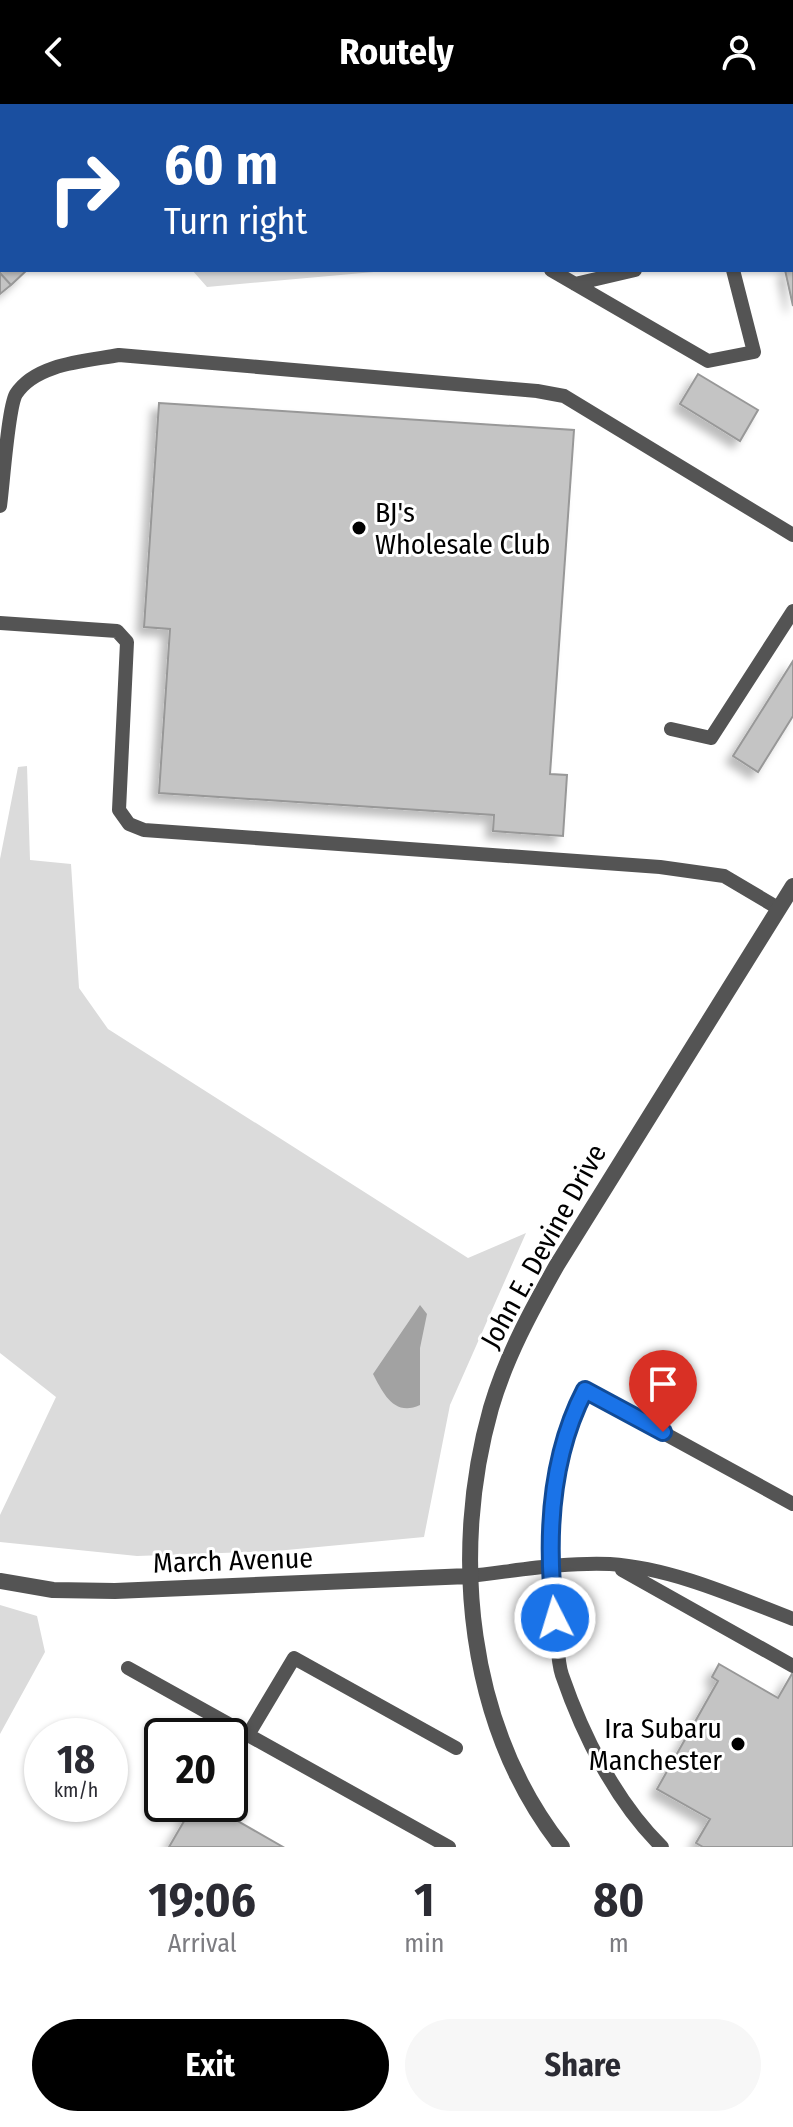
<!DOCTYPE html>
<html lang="en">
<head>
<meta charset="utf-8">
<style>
	:root { --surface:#fff; --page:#f7f7f7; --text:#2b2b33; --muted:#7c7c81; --accent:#000 }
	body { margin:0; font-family:"Fira Sans Condensed",sans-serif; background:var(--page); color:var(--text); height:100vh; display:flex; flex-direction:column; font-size:30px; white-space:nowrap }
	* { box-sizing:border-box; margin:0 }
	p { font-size:26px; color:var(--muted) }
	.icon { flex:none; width:44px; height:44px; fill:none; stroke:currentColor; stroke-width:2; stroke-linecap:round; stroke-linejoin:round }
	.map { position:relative; height:1743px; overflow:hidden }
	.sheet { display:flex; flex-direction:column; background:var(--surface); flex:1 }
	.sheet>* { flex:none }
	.guide { position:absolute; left:0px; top:0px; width:794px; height:168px; box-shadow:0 2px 6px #0004; background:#1a4fa0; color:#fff; overflow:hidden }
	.speed { position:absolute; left:24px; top:1614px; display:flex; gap:16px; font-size:40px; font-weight:700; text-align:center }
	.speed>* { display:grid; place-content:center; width:104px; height:104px; border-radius:50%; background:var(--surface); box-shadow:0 2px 6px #0004; line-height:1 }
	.speed small { font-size:20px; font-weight:400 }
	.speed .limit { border:4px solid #111; border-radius:12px; background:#fff; color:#111 }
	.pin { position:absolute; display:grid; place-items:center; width:68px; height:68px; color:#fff; margin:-82px -34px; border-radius:50% 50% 50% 0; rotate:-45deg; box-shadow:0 0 8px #0007 }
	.pin .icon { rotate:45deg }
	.me { position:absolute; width:88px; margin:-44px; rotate:355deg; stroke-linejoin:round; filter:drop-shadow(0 0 6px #0008) }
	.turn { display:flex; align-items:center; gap:28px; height:168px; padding:0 32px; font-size:36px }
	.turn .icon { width:104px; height:104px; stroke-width:2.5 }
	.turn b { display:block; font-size:56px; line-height:68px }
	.eta { display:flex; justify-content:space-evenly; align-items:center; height:136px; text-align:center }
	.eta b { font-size:48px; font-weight:700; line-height:56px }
	.primary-button { display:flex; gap:16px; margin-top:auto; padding:16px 32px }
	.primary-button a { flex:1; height:92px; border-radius:48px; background:var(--accent); color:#fff; font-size:32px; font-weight:700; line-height:92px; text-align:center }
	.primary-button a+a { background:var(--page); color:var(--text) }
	header { display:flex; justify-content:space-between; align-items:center; height:104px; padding:0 32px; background:var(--accent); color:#fff; font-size:36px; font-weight:700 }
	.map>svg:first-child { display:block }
	.green { fill:#dbdbdb }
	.water { fill:#a2a2a2 }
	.building { fill:#c4c4c4; stroke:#989898; stroke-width:2; filter:url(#shadow) }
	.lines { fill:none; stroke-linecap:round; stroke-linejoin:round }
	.lane { stroke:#545454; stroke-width:14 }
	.street { stroke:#545454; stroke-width:16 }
	.route-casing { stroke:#114b97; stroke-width:20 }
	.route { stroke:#1a73e8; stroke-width:14 }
	.poi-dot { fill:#000; stroke:#fff; stroke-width:3 }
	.labels { text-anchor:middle; stroke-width:6; stroke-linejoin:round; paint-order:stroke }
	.poi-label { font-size:28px; fill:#000; stroke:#fff; text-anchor:start }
	.street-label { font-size:28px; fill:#000; stroke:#fff }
</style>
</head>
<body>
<header><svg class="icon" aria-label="back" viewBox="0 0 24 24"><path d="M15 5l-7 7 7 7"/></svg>Routely<svg class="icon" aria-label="person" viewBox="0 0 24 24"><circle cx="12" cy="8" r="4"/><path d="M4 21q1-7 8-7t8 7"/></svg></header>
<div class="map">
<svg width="793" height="1743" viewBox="0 0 793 1743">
	<defs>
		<filter id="shadow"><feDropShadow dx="-7" dy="7" stdDeviation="4" flood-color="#0004"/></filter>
	</defs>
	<rect width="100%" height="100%" fill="#fff"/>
	<!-- green -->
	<path class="green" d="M192 166H396L207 183Z
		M27 662 30 756 71 760 79 884 108 925 468 1154 526 1129 450 1301 424 1433 276 1447 137 1452 0 1438V1411L56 1293 0 1249V755L18 663Z
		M0 1501 37 1512 45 1548 0 1630Z"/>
	<!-- water -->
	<path class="water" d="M420 1201 427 1210 420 1244V1301C394 1313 383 1289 373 1270Z"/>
	<!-- building -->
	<path class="building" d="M6 0H182L6 2Z
		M0 9H2V52H0Z
		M2 64V117H0Z
		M0 117 2 166H27L11 181 0 169Z
		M792 148H793V202L785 166H792Z
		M0 169 11 181 0 190Z
		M698 270 758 306 740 337 680 300Z
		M159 299 574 326 550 670 567 671 563 732 493 727 494 711 159 689 170 525 144 523Z
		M793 557V612L758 668 733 652Z
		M719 1560 778 1594 793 1568V1743H703L696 1739 710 1715 657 1685 718 1577 712 1573Z
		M194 1700H208L283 1743H169Z"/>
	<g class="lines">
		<!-- lane -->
		<path class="lane" d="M792 129 793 128
			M551 166 708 257 754 248 733 166
			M575 180 635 166
			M0 402C3 381 8 304 16 290 36 259 87 257 119 251L537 287 564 292 793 431
			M0 519 117 527 127 538 119 706 129 720 144 726 660 763 724 772 778 804
			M671 625 711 634 793 507
			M622 1466 793 1562
			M469 1472C515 1467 563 1458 610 1460 672 1464 736 1493 793 1515
			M128 1564 449 1743
			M248 1631 294 1554 456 1644
			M662 1743C616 1698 583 1632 562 1571 557 1556 558 1538 556 1523 546 1443 548 1359 585 1286L793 1400"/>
		<!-- street -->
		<path class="street" d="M0 1477 53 1486 115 1487 469 1472
			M562 1743C467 1622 450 1449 491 1304 506 1253 531 1207 557 1161L793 782"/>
	</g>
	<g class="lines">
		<!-- route casing -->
		<g class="route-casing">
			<path id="route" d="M555 1514C546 1438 549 1355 585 1286L663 1328"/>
		</g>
		<!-- route -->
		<use href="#route" class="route"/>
	</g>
	<!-- markers -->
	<g class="poi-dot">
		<circle cx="359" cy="424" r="8"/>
		<circle cx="738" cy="1640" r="8"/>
	</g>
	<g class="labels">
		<!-- poi labels -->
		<g class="poi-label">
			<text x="375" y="418">BJ's<tspan x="375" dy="32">Wholesale Club</tspan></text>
			<text x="722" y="1634" text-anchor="end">Ira Subaru<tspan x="722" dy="32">Manchester</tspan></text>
		</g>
		<!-- street labels -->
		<g class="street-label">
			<text transform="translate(543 1142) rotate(-61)" y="10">John E. Devine Drive</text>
			<text transform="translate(233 1456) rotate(-2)" y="10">March Avenue</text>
		</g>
	</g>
</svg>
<div class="speed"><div>18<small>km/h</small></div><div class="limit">20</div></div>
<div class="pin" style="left:663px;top:1328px;background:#d93025"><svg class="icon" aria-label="arrive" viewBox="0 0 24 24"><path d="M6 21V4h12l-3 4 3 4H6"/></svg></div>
<svg class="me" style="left:555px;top:1514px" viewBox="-20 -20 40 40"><circle r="17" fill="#1a73e8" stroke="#fff" stroke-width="3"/><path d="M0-11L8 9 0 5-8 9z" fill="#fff"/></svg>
<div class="guide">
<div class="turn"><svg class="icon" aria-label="right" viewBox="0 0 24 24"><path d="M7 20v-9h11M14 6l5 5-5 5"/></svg><div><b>60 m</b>Turn right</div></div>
</div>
</div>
<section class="sheet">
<div class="eta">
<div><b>19:06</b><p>Arrival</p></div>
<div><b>1</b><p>min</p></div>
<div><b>80</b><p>m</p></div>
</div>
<div class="primary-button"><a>Exit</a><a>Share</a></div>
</section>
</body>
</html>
